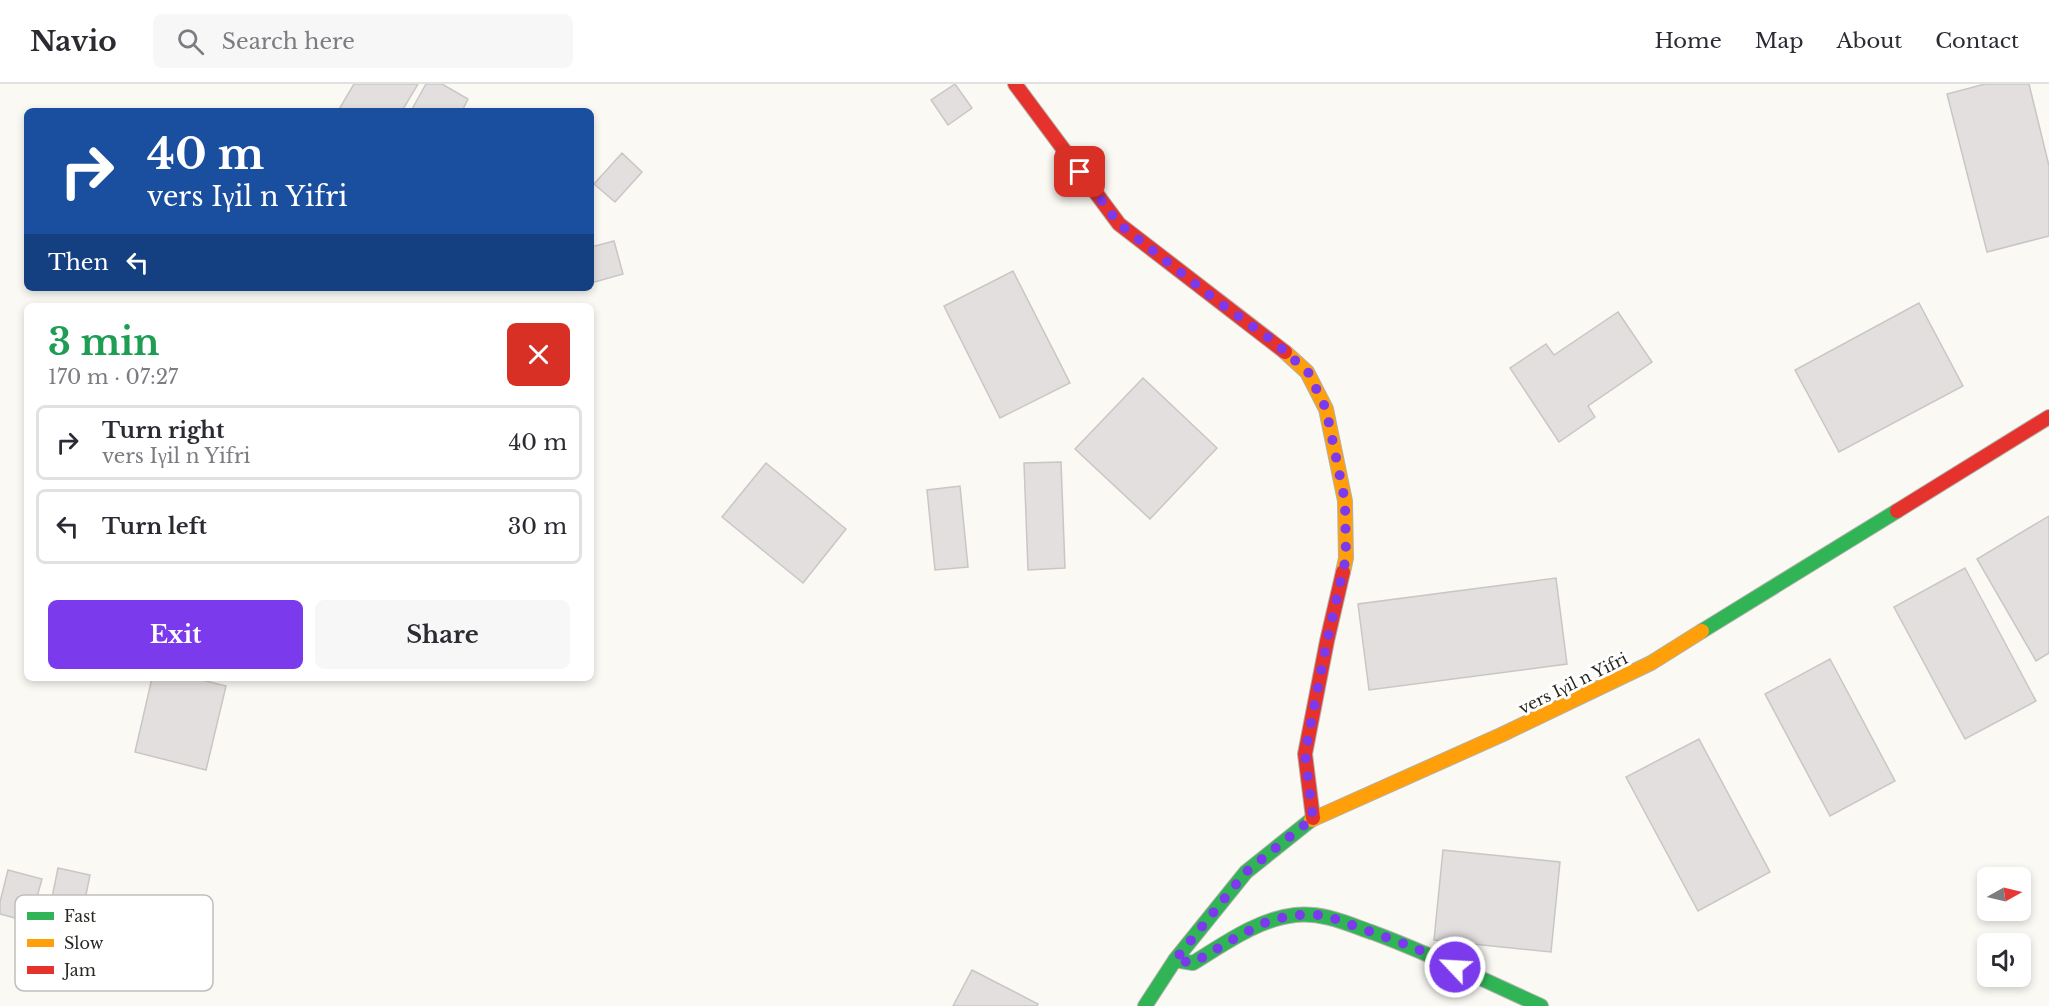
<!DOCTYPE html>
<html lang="en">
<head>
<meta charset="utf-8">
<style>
	:root { --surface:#fff; --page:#f7f7f7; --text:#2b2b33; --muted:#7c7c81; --line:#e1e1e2; --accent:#7c3aed }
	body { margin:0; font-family:"Libre Baskerville",serif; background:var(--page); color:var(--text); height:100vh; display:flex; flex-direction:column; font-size:22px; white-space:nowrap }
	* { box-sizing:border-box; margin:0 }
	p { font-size:20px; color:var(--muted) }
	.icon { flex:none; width:33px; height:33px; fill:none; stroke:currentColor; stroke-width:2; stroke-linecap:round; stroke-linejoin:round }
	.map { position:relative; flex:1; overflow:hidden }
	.sheet { position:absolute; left:24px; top:219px; width:570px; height:378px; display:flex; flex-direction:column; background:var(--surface); border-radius:9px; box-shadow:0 3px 9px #0003 }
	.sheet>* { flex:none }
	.top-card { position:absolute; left:24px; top:24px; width:570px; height:183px; border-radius:9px; box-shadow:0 3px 9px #0003; background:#1a4fa0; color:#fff; overflow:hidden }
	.needle { width:39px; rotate:82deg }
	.buttons { position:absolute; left:1977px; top:783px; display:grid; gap:12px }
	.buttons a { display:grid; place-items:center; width:54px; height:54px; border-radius:9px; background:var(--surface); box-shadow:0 3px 9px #0003; font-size:30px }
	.pin { position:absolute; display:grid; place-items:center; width:51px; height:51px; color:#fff; margin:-26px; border-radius:12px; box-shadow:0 3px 9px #0006 }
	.me { position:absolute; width:66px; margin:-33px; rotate:295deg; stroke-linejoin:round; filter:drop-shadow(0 0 4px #0008) }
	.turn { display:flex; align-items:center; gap:21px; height:126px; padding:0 24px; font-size:27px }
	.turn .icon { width:78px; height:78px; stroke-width:2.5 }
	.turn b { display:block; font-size:42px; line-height:51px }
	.then { display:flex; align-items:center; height:57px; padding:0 24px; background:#0003; gap:12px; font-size:22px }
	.round { display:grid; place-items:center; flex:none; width:63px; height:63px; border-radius:9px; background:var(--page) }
	.overview { display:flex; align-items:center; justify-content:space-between; height:102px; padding:0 24px }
	h1 { font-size:36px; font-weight:700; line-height:45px; color:#1e9e55 }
	.cta { display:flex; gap:12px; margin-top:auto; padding:12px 24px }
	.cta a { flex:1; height:69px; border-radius:9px; background:var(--accent); color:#fff; font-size:24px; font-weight:700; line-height:69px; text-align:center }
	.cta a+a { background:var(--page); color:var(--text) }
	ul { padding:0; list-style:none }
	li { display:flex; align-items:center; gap:18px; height:75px; margin:0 12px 9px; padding:0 12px; border:3px solid var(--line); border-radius:9px }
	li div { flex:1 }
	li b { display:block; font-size:22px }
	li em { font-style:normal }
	header { display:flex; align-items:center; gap:36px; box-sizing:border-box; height:84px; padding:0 30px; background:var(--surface); border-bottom:2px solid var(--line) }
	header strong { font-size:28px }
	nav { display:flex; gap:33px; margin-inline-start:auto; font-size:21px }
	.search { width:420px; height:54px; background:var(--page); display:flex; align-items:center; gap:15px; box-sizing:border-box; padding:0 21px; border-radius:9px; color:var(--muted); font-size:22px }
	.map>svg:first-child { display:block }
	.building { fill:#e2dfde; stroke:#cac6c5; stroke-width:1.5 }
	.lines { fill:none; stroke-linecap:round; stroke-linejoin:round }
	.fast-casing { stroke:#b2b2ad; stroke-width:16 }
	.slow-casing { stroke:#b2b2ad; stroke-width:16 }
	.jam-casing { stroke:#b2b2ad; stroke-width:16 }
	.fast { stroke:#30b455; stroke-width:14 }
	.slow { stroke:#ff9f0a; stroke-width:14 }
	.jam { stroke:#e5322d; stroke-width:14 }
	.route { stroke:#7c3aed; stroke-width:10; stroke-dasharray:0 18 }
	.labels { text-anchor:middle; stroke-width:6; stroke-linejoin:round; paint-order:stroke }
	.street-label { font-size:16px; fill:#282722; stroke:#fff }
	.key { fill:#fff; stroke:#bebebd; stroke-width:1.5 }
	.key-label { font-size:16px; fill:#282722 }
</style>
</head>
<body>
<header>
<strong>Navio</strong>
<div class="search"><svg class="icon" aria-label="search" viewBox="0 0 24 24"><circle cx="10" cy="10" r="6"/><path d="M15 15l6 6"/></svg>Search here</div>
<nav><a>Home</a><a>Map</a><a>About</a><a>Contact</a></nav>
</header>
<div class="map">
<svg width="2049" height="922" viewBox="0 0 2049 922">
	<rect width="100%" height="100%" fill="#faf9f4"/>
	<!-- building -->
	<path class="building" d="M354 0H418L402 27H338Z
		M426 0H442L468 15 462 27H411Z
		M955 0 972 24 948 41 931 16Z
		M1985 0H2029L2049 82V152L1987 168 1947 10Z
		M622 69 642 88 615 118 594 100Z
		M614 157 623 190 591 199V163Z
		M1013 187 1070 299 1000 334 944 222Z
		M1919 219 1963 302 1839 368 1795 286Z
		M1618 228 1652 278 1588 322 1595 333 1559 358 1510 284 1546 260 1554 271Z
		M1143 294 1217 364 1150 435 1075 365Z
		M1061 378 1065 484 1028 486 1024 379Z
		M766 379 846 445 803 499 722 433Z
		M960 402 968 483 935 486 927 406Z
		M2049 432V569L2036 577 1977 475Z
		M1965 484 2036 617 1965 655 1894 523Z
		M1556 494 1567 580 1369 606 1358 520Z
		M1830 575 1895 697 1830 732 1765 610Z
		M152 594H194L226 602 206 686 135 668Z
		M1699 655 1770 788 1698 827 1626 693Z
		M1443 766 1560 778 1551 868 1434 856Z
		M58 784 90 791 80 840 48 833Z
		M8 786 42 795 30 838 0 830V818Z
		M972 886 1038 920 1037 922H953Z"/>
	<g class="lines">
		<!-- fast casing -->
		<g class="fast-casing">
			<path id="fast" d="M1702 547 1897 427
				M1175 876 1193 879C1224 860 1258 835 1295 831 1324 828 1348 840 1374 849 1431 870 1486 897 1541 922
				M1145 922 1175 876 1246 788 1311 736"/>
		</g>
		<!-- slow casing -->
		<g class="slow-casing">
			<path id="slow" d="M1285 268 1307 288 1326 325 1345 417 1346 474 1343 488
				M1311 736 1501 651 1651 579 1702 547"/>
		</g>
		<!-- jam casing -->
		<g class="jam-casing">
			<path id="jam" d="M1015 0 1119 140 1285 268
				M1897 427 2049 333
				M1313 734 1305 670 1327 557 1343 488"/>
		</g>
		<!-- fast -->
		<use href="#fast" class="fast"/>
		<!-- slow -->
		<use href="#slow" class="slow"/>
		<!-- jam -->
		<use href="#jam" class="jam"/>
	</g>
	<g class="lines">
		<!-- route -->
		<path class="route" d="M1080 88 1119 140 1217 217 1273 257 1308 288 1326 325 1345 417 1346 474 1327 557 1305 670 1313 734 1246 788 1175 876 1193 879 1242 850 1271 836 1295 831H1324L1413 863 1455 883"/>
	</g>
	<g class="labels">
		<!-- street labels -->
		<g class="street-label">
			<text transform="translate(1573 599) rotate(-26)" y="6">vers Iγil n Yifri</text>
		</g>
	</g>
	<!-- legend -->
	<rect x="15" y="811" width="198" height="96" rx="9" class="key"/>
	<rect x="27" y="828" width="27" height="8" fill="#30b455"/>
	<rect x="27" y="855" width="27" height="8" fill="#ff9f0a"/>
	<rect x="27" y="882" width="27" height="8" fill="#e5322d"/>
	<g class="key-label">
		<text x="64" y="838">Fast</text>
		<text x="64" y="865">Slow</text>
		<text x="64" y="892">Jam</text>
	</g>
</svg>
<div class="buttons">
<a><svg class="needle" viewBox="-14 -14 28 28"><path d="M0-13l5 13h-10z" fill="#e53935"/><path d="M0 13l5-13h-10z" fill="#7c7c81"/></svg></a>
<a><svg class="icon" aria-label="sound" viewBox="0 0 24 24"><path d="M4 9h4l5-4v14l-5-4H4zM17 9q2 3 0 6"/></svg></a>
</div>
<div class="pin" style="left:1080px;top:88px;background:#d93025"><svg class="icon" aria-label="arrive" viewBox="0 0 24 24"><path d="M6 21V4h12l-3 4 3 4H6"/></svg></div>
<svg class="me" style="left:1455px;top:883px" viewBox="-20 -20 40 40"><circle r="17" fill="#7c3aed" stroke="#fff" stroke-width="3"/><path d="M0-11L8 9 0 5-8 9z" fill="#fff"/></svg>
<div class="top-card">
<div class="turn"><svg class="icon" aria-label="right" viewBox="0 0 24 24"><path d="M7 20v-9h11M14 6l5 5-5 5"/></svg><div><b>40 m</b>vers Iγil n Yifri</div></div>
<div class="then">Then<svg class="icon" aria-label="left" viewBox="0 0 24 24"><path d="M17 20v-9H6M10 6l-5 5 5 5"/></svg></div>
</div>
<section class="sheet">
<div class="overview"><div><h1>3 min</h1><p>170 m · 07:27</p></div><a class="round" style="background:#d93025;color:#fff"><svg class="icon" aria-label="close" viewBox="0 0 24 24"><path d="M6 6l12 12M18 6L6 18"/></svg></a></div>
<ul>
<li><svg class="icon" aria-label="right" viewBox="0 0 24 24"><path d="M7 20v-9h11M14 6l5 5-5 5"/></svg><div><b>Turn right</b><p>vers Iγil n Yifri</p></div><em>40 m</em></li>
<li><svg class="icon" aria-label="left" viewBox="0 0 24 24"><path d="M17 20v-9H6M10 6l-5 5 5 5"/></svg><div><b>Turn left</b></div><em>30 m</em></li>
</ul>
<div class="cta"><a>Exit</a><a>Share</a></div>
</section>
</div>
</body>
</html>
